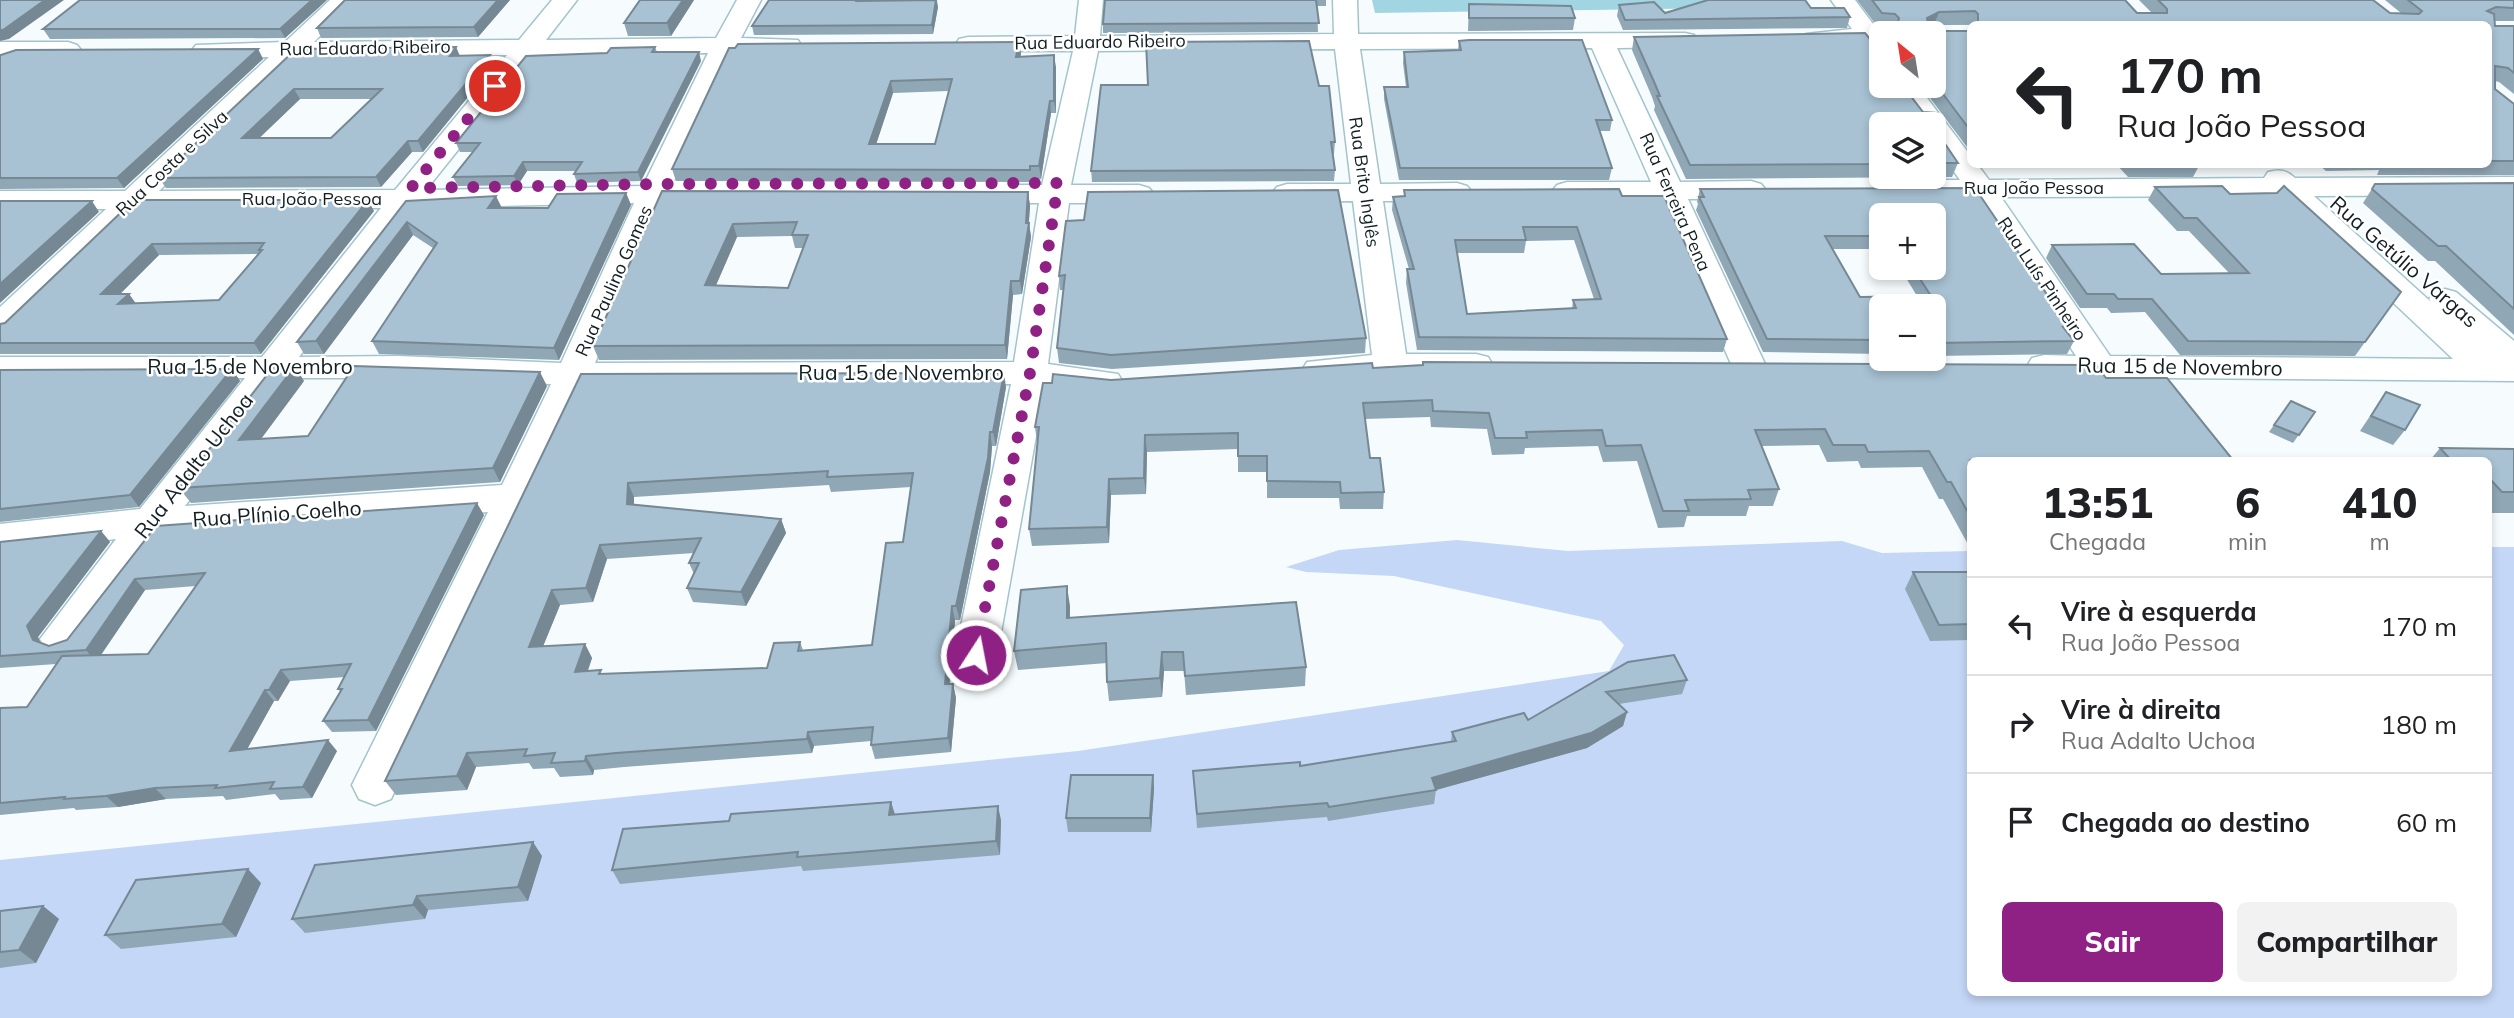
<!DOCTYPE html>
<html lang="pt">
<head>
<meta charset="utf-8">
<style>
	:root { --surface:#fff; --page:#f2f2f2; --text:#202124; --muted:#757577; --line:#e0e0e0; --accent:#8f2184 }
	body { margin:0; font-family:Mulish,sans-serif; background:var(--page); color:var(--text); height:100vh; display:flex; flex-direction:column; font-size:26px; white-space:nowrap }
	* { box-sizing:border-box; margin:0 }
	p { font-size:23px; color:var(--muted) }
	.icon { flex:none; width:38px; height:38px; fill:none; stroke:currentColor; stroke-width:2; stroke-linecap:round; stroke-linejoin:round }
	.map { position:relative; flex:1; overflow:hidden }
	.details { position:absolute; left:1967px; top:457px; width:525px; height:539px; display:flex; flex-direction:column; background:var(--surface); border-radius:10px; box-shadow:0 4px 10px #0003 }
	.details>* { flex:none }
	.top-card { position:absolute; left:1967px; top:21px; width:525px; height:147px; border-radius:10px; box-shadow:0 4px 10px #0003; background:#fff; color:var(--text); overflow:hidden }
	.needle { width:46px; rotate:330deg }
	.tools { position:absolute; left:1869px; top:21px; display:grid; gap:14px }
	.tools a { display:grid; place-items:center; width:77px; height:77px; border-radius:10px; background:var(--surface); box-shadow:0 4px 10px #0003; font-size:35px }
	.pin { position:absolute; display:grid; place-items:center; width:60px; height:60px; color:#fff; margin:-30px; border:4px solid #fff; border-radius:50%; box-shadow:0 2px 7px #0007 }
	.me { position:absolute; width:77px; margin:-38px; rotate:11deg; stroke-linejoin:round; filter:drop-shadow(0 0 5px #0008) }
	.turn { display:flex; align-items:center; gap:24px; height:147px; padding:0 35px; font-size:32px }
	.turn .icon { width:91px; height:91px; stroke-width:2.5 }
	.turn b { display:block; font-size:49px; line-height:60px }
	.eta { display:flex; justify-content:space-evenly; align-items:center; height:119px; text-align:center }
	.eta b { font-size:42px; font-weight:800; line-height:49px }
	.primary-button { display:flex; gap:14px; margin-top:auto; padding:14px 35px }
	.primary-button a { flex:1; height:80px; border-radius:10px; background:var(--accent); color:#fff; font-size:28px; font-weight:800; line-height:80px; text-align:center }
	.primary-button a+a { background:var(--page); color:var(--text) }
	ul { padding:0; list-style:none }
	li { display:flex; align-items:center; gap:21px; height:98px; padding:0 35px; border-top:2px solid var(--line) }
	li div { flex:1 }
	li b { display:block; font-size:26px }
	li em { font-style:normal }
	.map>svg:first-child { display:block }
	.green { fill:#a2d5e2 }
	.water { fill:#c5d7f7 }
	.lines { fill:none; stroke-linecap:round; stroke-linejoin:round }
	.minor-casing { stroke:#a3c4cc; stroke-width:3 }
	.minor { fill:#fff; fill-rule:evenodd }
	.wall { fill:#90a7b5; fill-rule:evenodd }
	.shaded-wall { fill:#768894 }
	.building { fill:#a8c2d3; stroke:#768894; stroke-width:2; fill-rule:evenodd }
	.route { stroke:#8f2184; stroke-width:12; stroke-dasharray:0 21.6 }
	.labels { text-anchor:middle; stroke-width:5; stroke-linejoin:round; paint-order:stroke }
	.far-street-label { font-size:18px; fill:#121f22; stroke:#fff }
	.street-label { font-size:21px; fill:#121f22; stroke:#fff }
</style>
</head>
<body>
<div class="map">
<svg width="2514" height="1018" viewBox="0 0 2514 1018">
	<rect width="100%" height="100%" fill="#f6fcfe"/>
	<!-- green -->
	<path class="green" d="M1372 0H1721L1726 8 1375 13Z"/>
	<!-- water -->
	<path class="water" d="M1457 540 1568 551 1842 541 1882 553 1970 551V992H2488L2489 547H2514V1018H0V860L1078 751 1609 671 1624 645 1601 621 1394 576 1306 572 1286 567 1339 550Z"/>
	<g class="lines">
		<!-- minor casing -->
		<g class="minor-casing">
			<path id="minor" d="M330 0H356L314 42 519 40 552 0H577L546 40 716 38 737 0H761L741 38 798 40 801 45 798 50 789 52 733 53 674 181 686 175 1004 174 1014 177 1018 183 1017 185H1042L1073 51H968L959 49 956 44 959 39 968 37 1075 36 1079 0H1103L1100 36 1334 34 1333 0H1357L1358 34 1685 33 1694 35 1697 40 1694 45 1685 47 1617 48 1680 182 1751 181 1761 184 1766 190 1761 196 1751 199H1688L1765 364 1760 371 1748 375 1736 371 1731 364 1659 199 1567 200 1557 197 1552 191 1557 185 1567 182H1651L1592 48 1360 49 1380 184 1457 183 1467 186 1472 192 1467 198 1457 201H1383L1406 354H1476L1488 357 1493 365 1488 373 1476 376 1390 375 1319 381 1307 378 1302 370 1307 362 1372 355 1353 201 1287 202 1277 199 1272 193 1277 187 1287 184H1351L1335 49 1098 51 1071 185H1139L1149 188 1154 194 1149 200 1139 203H1069L1048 364 1118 374 1123 382 1118 390 1106 393 1045 386 997 655 991 667 976 671 961 667 955 655 1011 384 585 385 391 799 375 805 359 799 352 785 488 512 164 535 76 650 61 655 46 650 40 639 116 539 0 552V524L140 509 245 378 0 379V357H262L381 208H140L12 332 0 335V307L106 209H0V191H125L269 57 205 58 196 55 192 50 196 45 285 42ZM708 53 643 186 426 190 534 55ZM507 55 395 190 159 191 298 57ZM962 192 960 194 965 200 975 203H1039L1014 362 595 363 664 203 722 199 726 193ZM634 203 561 363 398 356 299 357 412 208ZM282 378H398L551 384 502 485 185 506Z
				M1831 0H1855L1876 28 1890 30 1892 33H1881V58L1871 56 1862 44 1815 46 1806 44 1803 39 1806 34 1852 29Z
				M0 42H68L77 45 81 50 77 55 68 58H0Z
				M1892 86H1918L1970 155V164H1977L1989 180 2264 178 2268 172C2280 169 2286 170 2295 178L2514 177V195L2314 196 2431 302 2429 299 2434 292 2445 289 2456 292 2514 341V381L2044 377 2032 374 2027 366 2032 358 2044 355 2076 356 1972 197 1896 198 1886 195 1881 189 1886 183 1896 180H1960L1934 144V124H1920ZM2280 196 2453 359 2110 356 2001 197Z"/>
		</g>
		<!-- minor -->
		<use href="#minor" class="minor"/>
	</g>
	<!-- wall -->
	<path class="wall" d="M327 0 285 38 50 39 43 29Z
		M345 0H510L478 37 321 38 317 28Z
		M694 0 671 36H628L624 23Z
		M769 0H937L938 7 933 34 754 35 752 26Z
		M1105 0H1326V6H1317L1318 32 1103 33V24Z
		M1857 0H2125L2137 13H2152L2139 0H2373L2390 13H2401L2385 0H2514V21H2494L2495 26H2514V94L2499 82 2495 81V89L2514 104V175H2377L2379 170 2326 171 2318 164H2488V24L1937 25 1939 31H1970V151L1921 86H1934V33H1884L1887 27 1877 26Z
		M1469 4 1575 18 1573 30 1468 31Z
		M1619 5 1665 13 1811 8 1850 17 1847 28 1623 30 1617 16Z
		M1865 33 1875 45 1881 46V86H1903L1923 112 1937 113V132L1958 163 1952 177 1686 179 1654 110 1655 106 1652 97 1632 50 1634 37ZM1881 124H1934V177H1881Z
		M1459 41 1612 120 1610 131H1600L1612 168 1609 180H1399L1384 99V87H1406L1403 63 1404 52 1458 50Z
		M456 47 460 56 490 55 494 65 423 152H412L381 187 166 188 159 178 296 49ZM300 99H372L331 138H259Z
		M655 47 657 52 701 61 641 181 577 183 574 174 576 171H527L518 185 458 186 453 177 473 152H460L456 143 607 53Z
		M729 48 1021 54 1020 57 1056 67V113H1051L1041 179H1032L1031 182 676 181 672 169ZM949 91 935 144H876L893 93Z
		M258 49 263 59 124 188 0 189V55Z
		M1319 86 1335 142 1334 154H1333L1335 170 1334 181 1092 182 1091 168Z
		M1979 164H2079L1982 166Z
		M2116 164H2200L2193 177H2128Z
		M2514 183V335L2435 261H2428L2363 203 2375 184Z
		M2155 187 2230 194 2401 292 2355 356 2180 355 2145 312 2111 313 2107 308H2080L2046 258 2052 245 2161 274 2229 273 2189 231H2177L2148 200Z
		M1975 188 2069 327 2067 332 2074 341 2067 354 1934 356V306H1881V354L1763 352 1696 210 1698 204 1697 202 1700 189ZM1881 215 1934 268H1900L1917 296 1860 297 1832 249H1881Z
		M1404 190 1622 196 1727 339 1723 352 1417 350 1406 283 1407 269H1409L1392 210 1393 197 1404 196ZM1574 240 1594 299 1573 300 1572 309 1467 314 1457 253H1524L1526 241Z
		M662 191 1028 192 1030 206 1029 223 1031 237 1022 294 1013 295 1007 359 599 360 593 346ZM792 236 795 248H803L788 288 716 285 737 237Z
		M626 193 631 205 559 360 379 354 372 341 433 248 413 235 324 354H304L297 342 406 201 502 208H548Z
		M134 200 374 211 261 354H0V324L5 323ZM259 254 219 300 135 303 129 294H120L159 255Z
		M1066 221 1366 338 1365 353 1112 369 1059 363 1057 348 1064 290H1060L1059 276Z
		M1423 362 2096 365 1970 460V548L1943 499H1939L1922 467 1861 468 1858 461 1827 462 1819 445 1761 446 1779 489 1773 506H1749L1746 516H1687L1684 527 1658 528 1637 461 1603 462 1598 446 1525 448 1524 454 1492 455 1487 429 1431 427 1430 417 1365 419 1370 458 1384 492 1383 509H1340L1339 498H1267V472H1238V449L1147 452 1146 494 1111 495 1109 543 1032 546 1029 529 1037 443 1035 427 1111 380 1422 365Z
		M232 369 240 381 139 507 0 522V370Z
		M581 374 1006 387 996 446H992L990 472 960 620H955L950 684H953L956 698 951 752 875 759 871 745V741L814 746 812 753 624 767 594 770 593 775 560 777 554 768 533 769 529 763 476 767 467 790 396 795 385 781ZM829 485 831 492 911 487 903 542 872 645 803 650 800 642 767 668 603 674 588 671 592 658 585 644 543 646 560 605 593 602 607 559 694 553 689 563 694 574 687 588 693 602 746 606 786 533 781 519 634 505V497Z
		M304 381 261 439 308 436 547 386 500 482 191 503 179 488Z
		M2386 392 2405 430 2393 445 2360 431Z
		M2291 401 2315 412 2293 443 2269 432Z
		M2440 448 2514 449V513H2488V460H2430Z
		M484 515 376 731 332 732 323 721 341 692 338 689 345 677 290 681 278 701H274L247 749 337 751 312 798 280 800 275 794 226 800 223 796 166 799 118 807 76 810 74 808 0 815V708L27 707 56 664 0 668V542L101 531 110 542 38 637 40 642 49 646 67 640 156 526ZM196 586 148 654 101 655 145 590Z
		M1913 572H1970V640L1930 641 1905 589Z
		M1070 606V618L1306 667 1305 686 1186 695 1184 671H1164L1162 697 1109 701 1107 682V663L1018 670 1014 651Z
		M1628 662 1687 680 1682 694 1619 704 1627 712 1623 726 1587 748 1436 790 1434 804 1328 821 1327 817 1197 828 1193 771 1300 766 1451 742 1452 732 1528 720Z
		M1153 775 1154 789 1151 832H1068L1066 818Z
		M891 802 895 814 1001 820 1000 855 803 871 801 866 620 884 612 870 729 821Z
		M542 856 528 901 428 910 425 919 305 933 292 919Z
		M261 883 236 937 121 949 105 935Z
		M43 906 59 919 36 963 0 968V911Z"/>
	<!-- shaded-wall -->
	<path class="shaded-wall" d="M45 0H64L9 39 0 41V30Z
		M312 0H327L285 38 280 29Z
		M498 0H510L478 37 474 27Z
		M683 0H694L671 36 667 23Z
		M936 0 938 7 933 34 932 25Z
		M1939 12 1934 25 1922 31 1927 18Z
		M1019 42 1021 54 1017 69 1016 57Z
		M456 47 460 57 450 56Z
		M258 49 263 59 124 188 117 178Z
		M699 52 701 61 641 181 638 172Z
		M490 55 494 65 423 152 418 141Z
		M1054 55 1056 67V113L1054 101Z
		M891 81 893 93 872 157 869 144Z
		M294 89 300 99 248 149 242 138Z
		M1050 101 1051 113 1041 179 1039 166Z
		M408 141 412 152 381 187 376 177Z
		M523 162 527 171 518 185 514 176Z
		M1028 192 1030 206 1028 231 1029 223 1031 237 1022 294 1020 281Z
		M626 193 631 205 559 360 554 348Z
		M496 196 502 208H488Z
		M368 200 374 211 261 354 254 343Z
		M92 201 99 212 0 303V284Z
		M407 222 413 235 324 354 316 341Z
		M733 224 737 237 710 299 705 285Z
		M152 244 159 255 109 305 101 294Z
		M1011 281 1013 295 1007 359 1005 345Z
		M129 294 137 305 118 304Z
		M295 366 304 381 249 455 239 440Z
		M232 369 240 381 139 507 130 495Z
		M540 372 547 386 500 482 493 468Z
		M1004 373 1006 387 996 446 993 432Z
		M990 432 992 446 990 472 960 620 956 606Z
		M1145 435 1147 452 1146 494 1144 478Z
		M1109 479 1111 495 1109 543 1107 527Z
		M628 483 634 497V518L627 504Z
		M477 503 484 515 376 731 368 720Z
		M781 519 786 533 746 606 741 592Z
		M101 531 110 542 38 637 44 651 33 640 27 626Z
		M600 545 607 559 593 602 586 588Z
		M135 579 145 590 96 662 86 650Z
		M1067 586 1070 606 1069 637 1067 618Z
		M552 590 560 605 537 661 529 647Z
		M952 606 955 620 948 698 945 684Z
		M585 644 592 658 582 686 575 672Z
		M1162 652 1164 671 1162 697 1160 678Z
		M281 670 290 681 278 701 269 690Z
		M953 684 956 698 951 752 948 738Z
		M265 690 274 701 240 762 230 751Z
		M1627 712 1623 726 1587 748 1436 790 1432 778Z
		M808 732 814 746 812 753 807 739Z
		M328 740 337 751 312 798 303 787Z
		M467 753 476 767 467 790 457 776Z
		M586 756 594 770 593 775 585 761Z
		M1153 775 1154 789 1151 832 1150 818Z
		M155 788 166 799 118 807 106 796Z
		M891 802 895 816 889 815Z
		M998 806 1001 820 1000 855 996 841Z
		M533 842 542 856 528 901 518 887Z
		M248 869 261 883 236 937 222 924Z
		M417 896 428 910 425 919 413 905Z
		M43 906 59 919 36 963 19 950Z"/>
	<!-- building -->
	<path class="building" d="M0 0H45L3 30H0Z
		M80 0H312L280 29H43Z
		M345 0H498L474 27 317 28Z
		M640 0H683L667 23H624Z
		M769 0H856V1L936 0 932 25 752 26Z
		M1105 0H1316L1319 23 1103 24Z
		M1708 0H1805L1811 8H1844L1850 17 1625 20 1619 5 1654 2 1665 13Z
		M1872 0H2125L2137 13H2167V9L2158 0H2373L2390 13 2419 14 2422 11 2408 0H2514V8L2496 7 2487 11 2494 14 2495 26H2514V73L2508 68 2495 66V89L2514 104V161H2488V24H1978V14L1975 11 1939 12 1927 18 1928 23H1936L1939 31H1970V130L1934 82V33H1888V23L1898 22 1899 18 1895 14 1882 13Z
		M1469 4 1571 6 1575 18H1469Z
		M1865 33 1875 45 1881 46V86H1903L1923 112 1937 113V132L1958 163H1934V124H1881V164L1690 165 1657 96H1660L1655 84 1634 37Z
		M1469 40H1582L1612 120H1596L1612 168H1400L1384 87H1408L1404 52 1461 50 1459 41Z
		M1309 41 1319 86H1329L1335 142H1331L1335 170 1091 171 1101 85H1148L1146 42Z
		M1019 42 1016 57 1054 55V101H1050L1039 166H1030V170L672 169 729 48H735L738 44ZM952 79 935 144H869L891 81Z
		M456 47 450 56 490 55 418 141H408L376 177 159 178 296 49ZM294 89H382L331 138H242Z
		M655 47 652 52H699L638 172 574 174 582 162H523L514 176 453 177 480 143H456L526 56 607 53 611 48Z
		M258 49 117 178H0V55H1L16 50Z
		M2514 183V309L2446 246H2438L2372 189 2375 184Z
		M2222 186 2230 194 2277 193 2284 186 2401 292 2365 342 2188 341 2152 299H2118L2114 294H2087L2052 245 2134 244 2161 274 2249 273 2197 218H2184L2155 187Z
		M1975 188 2069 327H2063L2074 341 1934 343V306H1881V340L1767 339 1699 197H1704L1700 189ZM1881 215H1934V268H1913L1931 296 1860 297 1825 236H1881Z
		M1619 189 1622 196H1664L1727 339 1419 337 1407 269H1414L1393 197 1405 196 1404 190ZM1523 227H1577L1601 299 1573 300 1576 308 1467 314 1455 240H1526Z
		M1338 190 1366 338 1111 355 1057 348 1065 275 1059 276 1066 221 1084 220 1088 192Z
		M662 191 1028 192 1026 223H1029L1020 281H1011L1005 345 593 346ZM797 222 792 235H808L788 288 705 285 733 224Z
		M626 193 554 348 372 341 437 243 407 222 316 341 297 342 406 201 496 196 488 208H548L557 194Z
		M134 200H368L254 343H0V324L5 323ZM264 243 259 250H262L219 300 118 304 129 294H101L152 244Z
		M0 201H92L0 284Z
		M1423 362 2096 365 2106 378H2167L2233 460H1970V516L1951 482H1947L1929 451 1868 452 1865 445H1833L1825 429 1755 430 1779 489 1748 490 1751 499 1685 500 1689 511H1663L1641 445 1606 446 1602 430 1526 432 1527 438H1495L1489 413 1433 411 1432 400 1363 403 1370 458H1380L1384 492 1341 493 1340 482 1267 481V456H1238V433L1145 435 1144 478 1109 479 1107 527 1029 529 1039 427H1035L1043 383H1052L1053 374 1111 380 1372 363 1373 368 1423 365Z
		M274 366H295L239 440 308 436 354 366 540 372 493 468 179 488Z
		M232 369 130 495 0 509V370Z
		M1004 373 993 432H990L988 458 956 606H952L945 684H953L948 738 871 745 873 727 808 732 807 739 616 753 586 756 585 761 551 763 555 753 524 756 527 749 467 753 457 776 385 781 581 374ZM828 471 827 477 913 473 903 542 886 543 872 645 798 651 800 642 774 643 767 668 599 674 601 670 575 672 585 644 529 647 552 590 586 588 600 545 701 538 689 563H699L687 588 741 592 781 519 627 504 628 483Z
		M2386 392 2420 405 2405 430 2371 416Z
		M2291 401 2315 412 2299 435 2274 425Z
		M2440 448 2514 449V492H2502L2490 479H2488V460H2451Z
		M477 503 368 720 323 721 342 689H338L351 664 281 670 269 690H265L230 751 328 740 303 787 270 789 274 782 215 788 217 785 155 788 106 796 64 799 65 797 0 803V708L27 707 62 656 148 654 205 573 135 579 86 650 0 656V542L101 531 27 626 33 640 49 646 67 640 156 526Z
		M1913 572H1970V624L1939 625Z
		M1067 586V618L1296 602 1306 667 1185 676 1183 652H1162L1160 678 1107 682 1106 643 1014 651 1021 590Z
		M1674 655 1687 680 1606 692 1627 712 1591 733 1432 778 1436 790 1329 807 1327 803 1197 814 1193 771 1300 762V766L1456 741 1452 732 1524 713 1528 720 1628 662Z
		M1071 775H1153L1150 818H1066Z
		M891 802 889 815 998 806 996 841 797 857 798 852 612 870 623 829 729 821 731 814Z
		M533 842 518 887 417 896 413 905 292 919 315 865Z
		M248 869 222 924 105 935 136 880Z
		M43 906 19 950 0 952V911Z"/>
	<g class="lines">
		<!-- route -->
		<path class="route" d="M495 86 411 188 657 184 1058 183 1030 373 976 655"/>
	</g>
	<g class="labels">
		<!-- far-street labels -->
		<g class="far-street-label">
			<text transform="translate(1100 42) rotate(-1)" y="6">Rua Eduardo Ribeiro</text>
			<text transform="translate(365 48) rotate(-1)" y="6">Rua Eduardo Ribeiro</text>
			<text transform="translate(172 163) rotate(-43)" y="6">Rua Costa e Silva</text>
			<text transform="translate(1364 182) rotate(82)" y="6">Rua Brito Inglês</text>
			<text x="2034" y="194">Rua João Pessoa</text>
			<text x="312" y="205">Rua João Pessoa</text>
			<text transform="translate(1675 202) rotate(66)" y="6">Rua Ferreira Pena</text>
			<text transform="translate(2042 279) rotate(56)" y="6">Rua Luís Pinheiro</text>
			<text transform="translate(614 281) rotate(-66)" y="6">Rua Paulino Gomes</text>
		</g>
		<!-- street labels -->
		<g class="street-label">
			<text transform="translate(2404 262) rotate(41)" y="7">Rua Getúlio Vargas</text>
			<text x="250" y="374">Rua 15 de Novembro</text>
			<text transform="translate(2180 367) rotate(1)" y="7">Rua 15 de Novembro</text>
			<text x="901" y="380">Rua 15 de Novembro</text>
			<text transform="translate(194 466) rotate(-52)" y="7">Rua Adalto Uchoa</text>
			<text transform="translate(277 514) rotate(-4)" y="7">Rua Plínio Coelho</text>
		</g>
	</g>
</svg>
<div class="tools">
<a><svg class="needle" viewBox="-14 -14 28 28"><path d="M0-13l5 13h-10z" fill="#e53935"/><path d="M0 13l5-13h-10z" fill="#757577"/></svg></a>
<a><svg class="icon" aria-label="layers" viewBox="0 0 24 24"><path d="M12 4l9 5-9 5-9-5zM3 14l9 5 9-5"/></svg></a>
<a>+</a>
<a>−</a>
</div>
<div class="pin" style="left:495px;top:86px;background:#d93025"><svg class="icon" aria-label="arrive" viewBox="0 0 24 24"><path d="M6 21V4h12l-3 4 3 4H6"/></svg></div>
<svg class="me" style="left:976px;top:655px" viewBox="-20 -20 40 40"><circle r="17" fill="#8f2184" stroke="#fff" stroke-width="3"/><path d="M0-11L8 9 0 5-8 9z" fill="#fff"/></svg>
<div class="top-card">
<div class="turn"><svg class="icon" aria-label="left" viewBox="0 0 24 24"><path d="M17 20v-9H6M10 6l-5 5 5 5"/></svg><div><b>170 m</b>Rua João Pessoa</div></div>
</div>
<section class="details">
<div class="eta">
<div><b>13:51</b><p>Chegada</p></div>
<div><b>6</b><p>min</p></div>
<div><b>410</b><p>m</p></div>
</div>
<ul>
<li><svg class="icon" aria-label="left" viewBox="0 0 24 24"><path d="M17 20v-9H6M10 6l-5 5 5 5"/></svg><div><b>Vire à esquerda</b><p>Rua João Pessoa</p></div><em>170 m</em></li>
<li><svg class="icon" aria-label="right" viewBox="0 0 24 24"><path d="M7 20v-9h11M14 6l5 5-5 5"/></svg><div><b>Vire à direita</b><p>Rua Adalto Uchoa</p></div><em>180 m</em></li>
<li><svg class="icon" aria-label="arrive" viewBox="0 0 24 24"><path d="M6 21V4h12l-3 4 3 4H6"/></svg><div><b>Chegada ao destino</b></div><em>60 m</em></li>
</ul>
<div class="primary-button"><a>Sair</a><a>Compartilhar</a></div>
</section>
</div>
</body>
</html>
